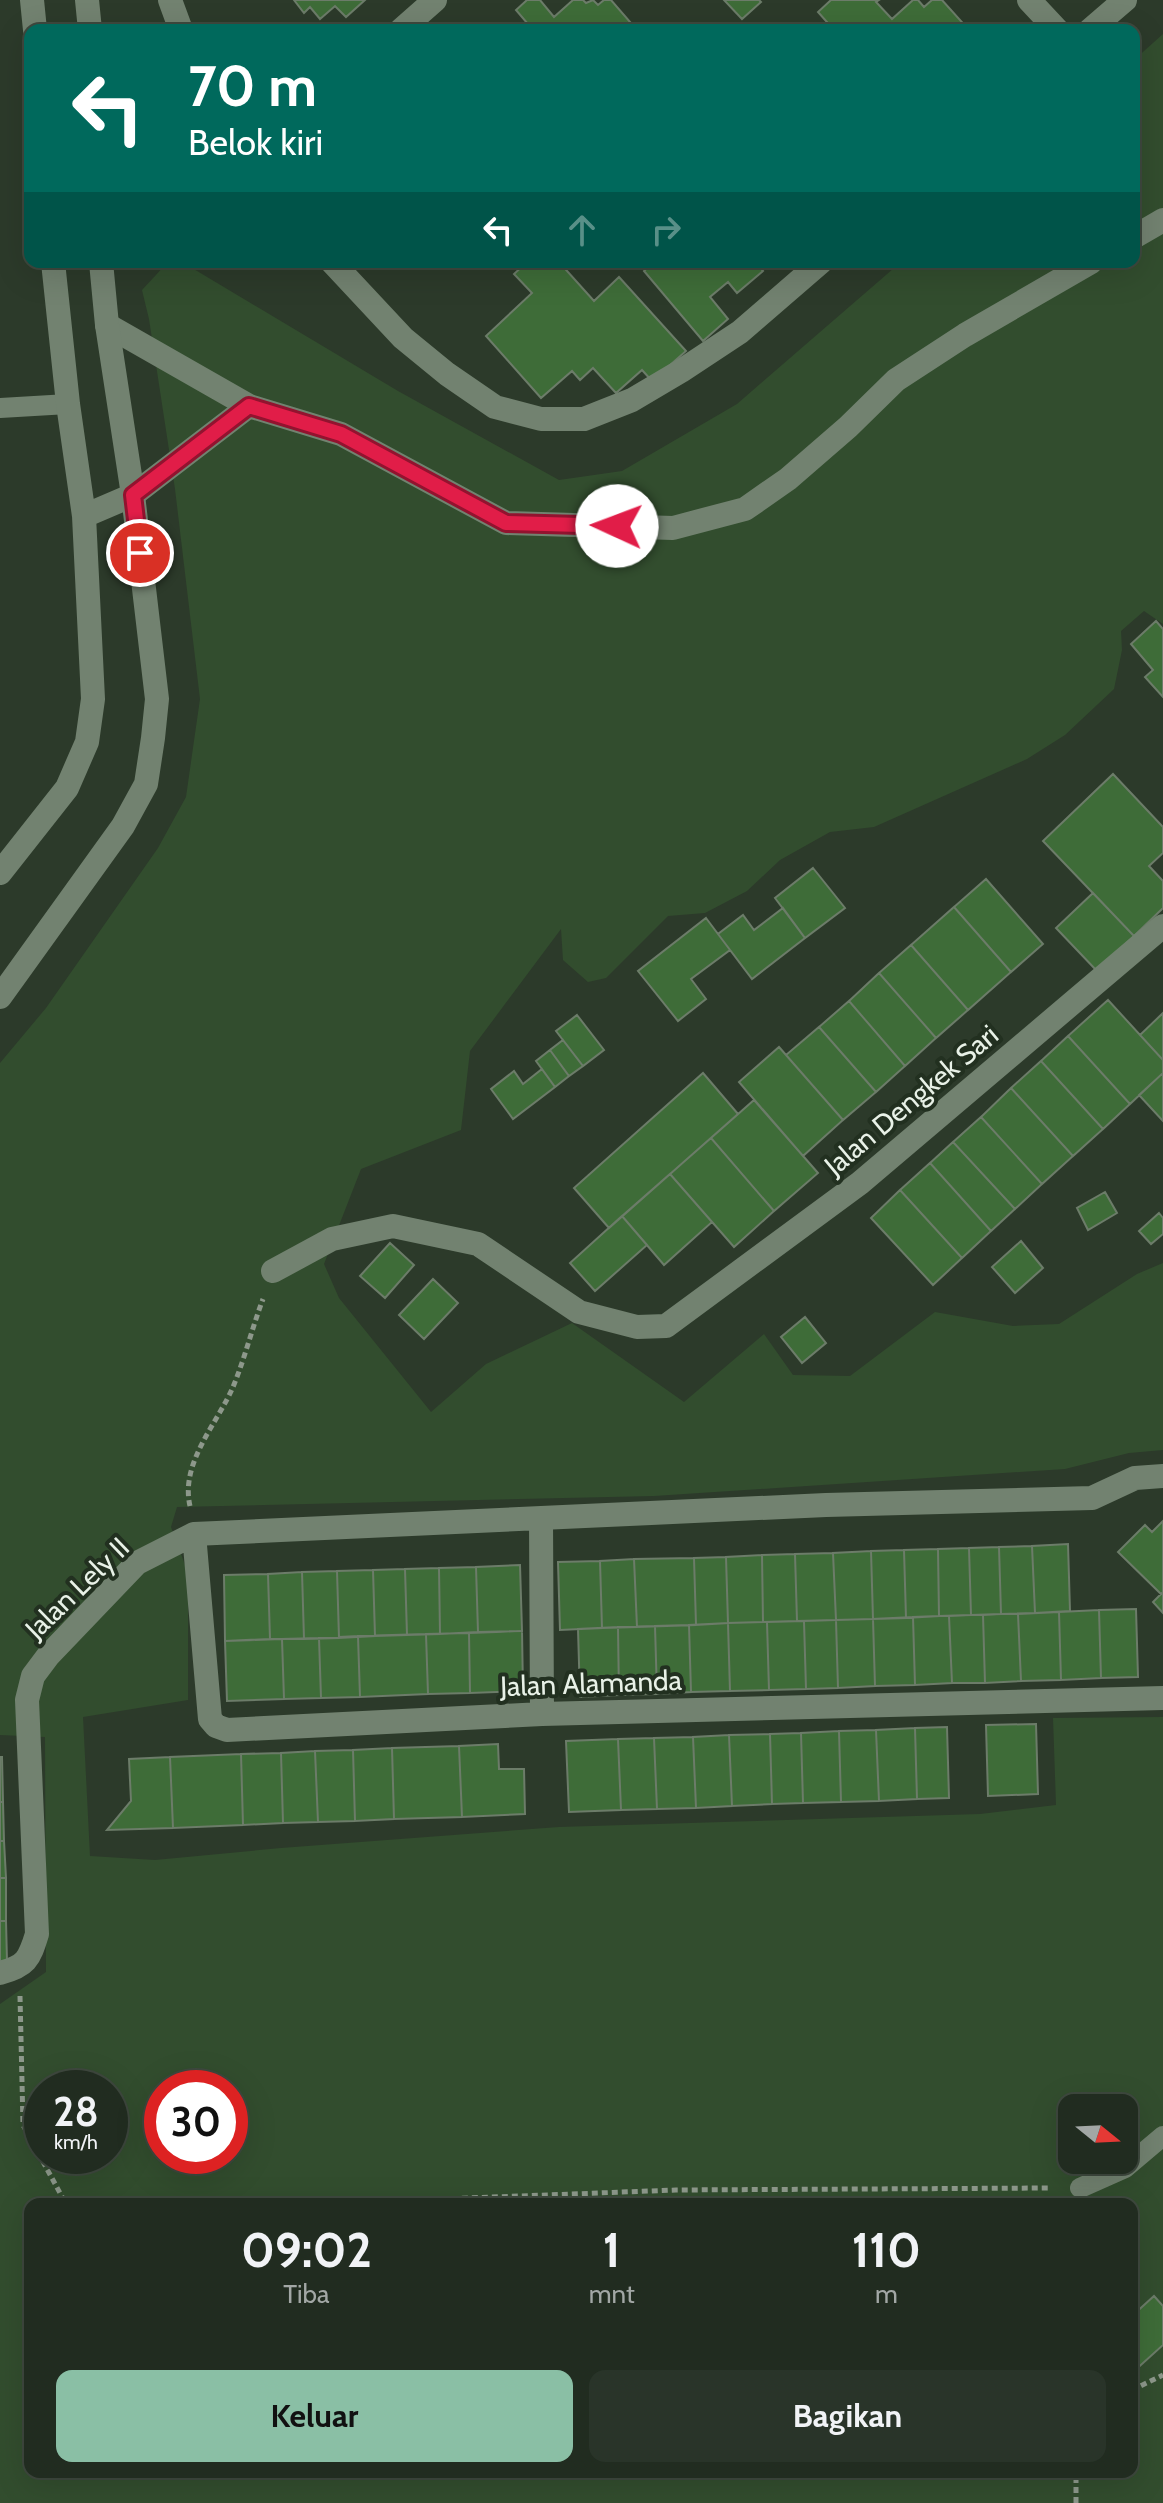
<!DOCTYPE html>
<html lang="id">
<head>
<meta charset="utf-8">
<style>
	:root { --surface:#212c20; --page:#293429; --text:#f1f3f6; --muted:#a2a7a5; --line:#3e483e; --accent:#8abfa5 }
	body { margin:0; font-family:Cabin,sans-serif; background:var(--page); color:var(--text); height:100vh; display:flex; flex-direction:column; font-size:30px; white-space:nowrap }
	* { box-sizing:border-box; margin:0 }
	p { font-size:26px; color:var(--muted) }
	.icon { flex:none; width:44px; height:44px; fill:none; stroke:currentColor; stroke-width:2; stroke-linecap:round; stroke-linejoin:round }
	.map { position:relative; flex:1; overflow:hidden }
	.details { position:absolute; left:24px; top:2198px; width:1114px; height:280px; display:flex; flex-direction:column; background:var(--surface); border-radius:16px; box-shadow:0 8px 32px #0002,0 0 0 2px var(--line) }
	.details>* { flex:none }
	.banner { position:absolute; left:24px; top:24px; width:1116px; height:244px; border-radius:16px; box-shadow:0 8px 32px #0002,0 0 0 2px var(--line); background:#00695c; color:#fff; overflow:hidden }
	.needle { width:52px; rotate:108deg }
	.tools { position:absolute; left:1058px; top:2094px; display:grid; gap:16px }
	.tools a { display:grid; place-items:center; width:80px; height:80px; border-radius:16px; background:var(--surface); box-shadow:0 8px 32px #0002,0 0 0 2px var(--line); font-size:40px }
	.speed { position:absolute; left:24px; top:2070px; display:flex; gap:16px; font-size:40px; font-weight:700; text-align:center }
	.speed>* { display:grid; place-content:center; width:104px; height:104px; border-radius:50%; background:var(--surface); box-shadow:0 8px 32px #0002,0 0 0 2px var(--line); line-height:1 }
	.speed small { font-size:20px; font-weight:400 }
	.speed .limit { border:12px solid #d22; background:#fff; color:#111 }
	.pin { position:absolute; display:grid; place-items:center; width:68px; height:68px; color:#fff; margin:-34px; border:4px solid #fff; border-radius:50%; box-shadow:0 2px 8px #0007 }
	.me { position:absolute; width:88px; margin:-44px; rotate:272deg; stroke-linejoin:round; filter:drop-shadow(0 0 6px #0008) }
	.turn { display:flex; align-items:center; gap:28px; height:168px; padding:0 32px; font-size:36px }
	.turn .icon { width:104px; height:104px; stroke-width:2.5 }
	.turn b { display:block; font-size:56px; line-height:68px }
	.lanes { display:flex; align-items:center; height:76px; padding:0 32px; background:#0003; justify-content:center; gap:40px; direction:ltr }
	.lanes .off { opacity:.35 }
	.eta { display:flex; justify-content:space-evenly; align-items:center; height:136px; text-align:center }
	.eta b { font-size:48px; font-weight:700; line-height:56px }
	.button { display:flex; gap:16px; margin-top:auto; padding:16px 32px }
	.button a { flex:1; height:92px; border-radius:16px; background:var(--accent); color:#111; font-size:32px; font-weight:700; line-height:92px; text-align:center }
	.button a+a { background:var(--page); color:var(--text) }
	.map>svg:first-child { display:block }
	.green { fill:#324d2e; fill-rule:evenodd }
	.building { fill:#3e6c38; stroke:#6c7c69; stroke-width:2 }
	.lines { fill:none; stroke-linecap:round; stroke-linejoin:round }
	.path { stroke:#8d988b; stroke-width:5; stroke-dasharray:6 4; stroke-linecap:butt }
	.service { stroke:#728270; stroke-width:20 }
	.minor { stroke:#728270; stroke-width:24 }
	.tertiary { stroke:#728270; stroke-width:24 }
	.route-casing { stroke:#92132f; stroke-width:20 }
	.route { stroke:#e11d48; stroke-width:14 }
	.labels { text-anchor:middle; stroke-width:8; stroke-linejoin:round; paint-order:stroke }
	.street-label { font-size:28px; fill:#e8f1e7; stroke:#223020 }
</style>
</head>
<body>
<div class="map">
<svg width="1163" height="2503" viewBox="0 0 1163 2503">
	<rect width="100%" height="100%" fill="#2c3a2a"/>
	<!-- green -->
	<path class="green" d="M1163 34V624L1144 611 1121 631 1122 650 1114 689 1065 735 1027 759 874 827 830 832 780 860 747 891 705 913 668 916 606 978 588 982 563 960 561 929 470 1051 461 1130 361 1169 324 1264 339 1298 431 1412 486 1364 572 1323 684 1402 764 1334 793 1375 850 1376 935 1312 1013 1326 1059 1324 1137 1274 1163 1263V1450L1129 1453 1065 1469 654 1496 177 1507 171 1527 188 1573V1700L83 1717 90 1856 155 1860 281 1848 559 1827 980 1814 1056 1805 1053 1718 1163 1717V2503H0V2004L46 1972 45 1737 0 1735V1063L46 1008 158 848 186 797 200 699 175 489 149 319 142 290 168 262H182L398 391 559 480 622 471 737 404 901 262H1134V60ZM42 2088H110V2156H42ZM162 2088H230V2156H162ZM1072 2108H1124V2160H1072ZM30 2204H1132V2472H30Z"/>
	<!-- building -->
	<path class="building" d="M294 0H365L346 17 335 6 320 19 310 7 304 13Z
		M527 0H540L554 17 573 0H583L586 3 593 0 598 5 604 0H611L637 30H533L516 10Z
		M724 0H759L761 2 742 19Z
		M831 0H879L876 2 892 19 913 0H918L924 7 932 0H942L969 30H834L818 12Z
		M527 262H559L594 301 619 277 686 351 652 381 642 370 616 393 593 368 580 380 572 371 541 398 486 336 532 293 514 274Z
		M654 262H755L763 271 737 293 728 282 710 297 728 319 703 341 644 271Z
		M1156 621 1163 629V697L1145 677 1153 670 1131 644Z
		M1113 774 1163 827V853L1149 866 1163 881V908L1134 936 1043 841Z
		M813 868 845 908 805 938 775 898Z
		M986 879 1043 944 1011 972 954 907Z
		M1093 893 1134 936 1097 971 1056 928Z
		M954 907 1011 972 968 1010 911 945Z
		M783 908 805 938 752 979 718 934 743 915 754 930Z
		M706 918 730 950 691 979 706 999 678 1021 638 971Z
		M911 945 968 1010 936 1038 879 973Z
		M879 973 936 1038 905 1066 849 1001Z
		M1108 1000 1163 1060V1073L1130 1104 1068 1036Z
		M849 1001 905 1066 876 1092 819 1027Z
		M1163 1013V1060L1140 1035Z
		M577 1015 604 1050 583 1066 556 1031Z
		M819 1027 876 1092 843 1120 786 1055Z
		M1068 1036 1130 1104 1103 1129 1041 1061Z
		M563 1040 583 1066 569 1076 550 1050Z
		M779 1047 843 1120 803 1156 739 1082Z
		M550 1050 569 1076 555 1087 536 1061Z
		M1041 1061 1103 1129 1073 1156 1011 1088Z
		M542 1069 555 1087 513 1119 491 1089 514 1071 523 1084Z
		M703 1073 738 1114 609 1228 574 1188Z
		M1163 1073V1121L1139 1095Z
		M1011 1088 1073 1156 1042 1184 981 1117Z
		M754 1100 818 1173 774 1211 711 1138Z
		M981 1117 1042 1184 1015 1209 953 1142Z
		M711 1138 774 1211 734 1247 670 1174Z
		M953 1142 1015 1209 991 1231 930 1163Z
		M930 1163 991 1231 962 1258 900 1190Z
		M670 1174 712 1222 664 1265 622 1216Z
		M900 1190 962 1258 933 1285 871 1218Z
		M1105 1192 1117 1213 1088 1230 1077 1208Z
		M1159 1213 1163 1218V1234L1151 1244 1139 1231Z
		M622 1216 647 1245 595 1291 570 1263Z
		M1021 1241 1043 1268 1015 1293 992 1267Z
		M390 1243 414 1265 385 1298 360 1276Z
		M433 1279 458 1303 424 1339 399 1315Z
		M805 1317 826 1343 802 1363 781 1337Z
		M1163 1521V1592L1161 1594 1118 1552 1145 1525 1152 1532Z
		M1068 1544 1070 1611 1035 1613 1032 1546Z
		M1032 1546 1035 1613 1001 1614 999 1547Z
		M999 1547 1001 1614 971 1615 969 1548Z
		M969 1548 971 1615 939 1616 938 1549Z
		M938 1549 939 1616 906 1618 904 1550Z
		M904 1550 906 1618 873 1619 871 1551Z
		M871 1551 873 1619 836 1620 833 1553Z
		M833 1553 836 1620 797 1621 795 1554Z
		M795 1554 797 1621 763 1622 762 1555Z
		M762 1555 763 1622 728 1623 726 1557Z
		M726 1557 728 1623 696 1625 694 1558Z
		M694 1558 696 1625 637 1627 634 1559Z
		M634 1559 637 1627 602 1628 600 1561Z
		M600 1561 602 1628 560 1630 558 1562Z
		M520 1565 522 1631 478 1632 476 1567Z
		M476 1567 478 1632 440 1634 439 1568Z
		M439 1568 440 1634 407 1635 405 1569Z
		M405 1569 407 1635 375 1636 373 1570Z
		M373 1570 375 1636 339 1638 337 1571Z
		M337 1571 339 1638 304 1639 302 1572Z
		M302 1572 304 1639H270L268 1574Z
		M268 1574 270 1639 225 1641 224 1575Z
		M1163 1592V1613L1153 1602Z
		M1136 1609 1138 1677 1101 1678 1099 1610Z
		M1099 1610 1101 1678 1061 1680 1059 1612Z
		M1059 1612 1061 1680 1021 1681 1018 1614Z
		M1001 1614H1018L1021 1681 985 1683 983 1615Z
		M971 1615H983L985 1683H952L949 1616Z
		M939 1616H949L952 1683 915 1685 913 1617Z
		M913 1617 915 1685 875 1686 873 1619Z
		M873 1619 875 1686 838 1688 836 1620Z
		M836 1620 838 1688 806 1689 804 1621Z
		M804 1621 806 1689 769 1690 767 1622Z
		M763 1622H767L769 1690 730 1691 728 1623Z
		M728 1623 730 1691 691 1692 689 1625Z
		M689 1625 691 1692 657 1694 655 1626Z
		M655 1626 657 1694 619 1695 618 1627Z
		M618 1627 619 1695 580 1697 578 1629Z
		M522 1631 523 1691 470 1693 469 1633Z
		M469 1633 470 1693 428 1694 426 1634Z
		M426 1634 428 1694 360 1697 358 1636Z
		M358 1636 360 1697 321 1698 319 1638Z
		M319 1638 321 1698 284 1699 282 1639Z
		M282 1639 284 1699 227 1701 225 1641Z
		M1036 1724 1038 1794 988 1796 986 1725Z
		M947 1727 949 1798 917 1799 915 1728Z
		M915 1728 917 1799 879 1801 876 1730Z
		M876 1730 879 1801 841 1802 839 1731Z
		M839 1731 841 1802 803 1803 801 1733Z
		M801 1733 803 1803 772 1804 770 1734Z
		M770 1734 772 1804 732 1806 729 1735Z
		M729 1735 732 1806 696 1808 693 1737Z
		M693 1737 696 1808 657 1809 654 1738Z
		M654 1738 657 1809 621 1810 618 1739Z
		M618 1739 621 1810 569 1812 566 1741Z
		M498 1744 499 1769H524L525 1814 462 1817 459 1746Z
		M459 1746 462 1817 394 1819 392 1748Z
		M392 1748 394 1819 355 1821 353 1750Z
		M353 1750 355 1821 318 1822 315 1751Z
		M315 1751 318 1822 283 1823 281 1753Z
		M281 1753 283 1823 243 1825 241 1754Z
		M241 1754 243 1825 173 1828 170 1757Z
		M0 1757H2L3 1802H0Z
		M170 1757 173 1828 107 1830 131 1801 129 1759Z
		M0 1802H3L4 1841H0Z
		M0 1841H4L6 1878H0Z
		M0 1878H6V1921H0Z
		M0 1921H6L7 1961H0Z
		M1154 2296 1163 2306V2345L1132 2373V2316Z"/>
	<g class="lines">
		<!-- path -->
		<path class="path" d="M190 1506C180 1463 217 1424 233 1387 245 1358 252 1328 263 1299
			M20 1996 23 2125 66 2204
			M312 2204 676 2190 1051 2188
			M1132 2390 1163 2375
			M1076 2503V2472"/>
		<!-- service -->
		<path class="service" d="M0 408 68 404
			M1080 2188 1125 2168 1163 2136"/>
		<!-- minor -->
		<path class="minor" d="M170 0 181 30
			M1029 0 1057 30
			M401 30 435 0
			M1090 30 1125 0
			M1134 237 1163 220
			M332 262 403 338 447 374 495 407 541 419H584L632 400 681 371 740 332 821 262
			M107 325 249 406 341 434 506 523 673 528 745 509 788 479 848 427 896 380 965 335 1091 262
			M133 495 249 406
			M273 1271 332 1239 393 1226 478 1244 579 1312 637 1327 666 1326 860 1183 1163 926
			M541 1519 542 1714
			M194 1534 210 1719 216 1726 227 1730 542 1714 1163 1698
			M0 1973C26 1966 29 1960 37 1934L27 1700 33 1676 48 1656 137 1563 194 1534 826 1505 1092 1498 1135 1478 1163 1476"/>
		<!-- tertiary -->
		<path class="tertiary" d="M32 0 35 30
			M87 0 90 30
			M84 516 133 495
			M0 873 67 788 87 742 93 699 84 516 68 404 53 262
			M0 997 123 826 146 784 153 738 157 699 133 495 107 325 101 262"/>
	</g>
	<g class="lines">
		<!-- route casing -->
		<g class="route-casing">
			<path id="route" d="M140 553 133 495 249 406 341 434 506 523 617 526"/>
		</g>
		<!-- route -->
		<use href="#route" class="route"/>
	</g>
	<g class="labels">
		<!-- street labels -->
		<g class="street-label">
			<text transform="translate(911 1100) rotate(-40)" y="10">Jalan Dengkek Sari</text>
			<text transform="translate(77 1588) rotate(-44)" y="10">Jalan Lely II</text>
			<text transform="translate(591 1683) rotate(-2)" y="10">Jalan Alamanda</text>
		</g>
	</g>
</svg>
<div class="tools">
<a><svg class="needle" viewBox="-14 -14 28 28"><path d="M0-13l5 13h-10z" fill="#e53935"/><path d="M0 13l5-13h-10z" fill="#a2a7a5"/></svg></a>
</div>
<div class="speed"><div>28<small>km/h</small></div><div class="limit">30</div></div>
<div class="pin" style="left:140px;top:553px;background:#d93025"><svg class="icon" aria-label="arrive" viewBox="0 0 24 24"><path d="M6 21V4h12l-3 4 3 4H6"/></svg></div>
<svg class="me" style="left:617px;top:526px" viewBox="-20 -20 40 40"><circle r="19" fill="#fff"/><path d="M0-13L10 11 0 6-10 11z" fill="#e11d48"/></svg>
<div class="banner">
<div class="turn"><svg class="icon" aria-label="left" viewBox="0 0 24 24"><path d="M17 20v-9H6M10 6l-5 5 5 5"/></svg><div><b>70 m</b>Belok kiri</div></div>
<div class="lanes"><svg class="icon" aria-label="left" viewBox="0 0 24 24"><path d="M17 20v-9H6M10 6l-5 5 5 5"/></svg><svg class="icon off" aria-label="ahead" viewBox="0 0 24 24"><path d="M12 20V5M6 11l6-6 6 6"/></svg><svg class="icon off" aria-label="right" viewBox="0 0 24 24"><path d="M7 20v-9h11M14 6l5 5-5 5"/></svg></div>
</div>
<section class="details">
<div class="eta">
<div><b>09:02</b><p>Tiba</p></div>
<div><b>1</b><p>mnt</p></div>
<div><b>110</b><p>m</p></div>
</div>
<div class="button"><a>Keluar</a><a>Bagikan</a></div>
</section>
</div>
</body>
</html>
